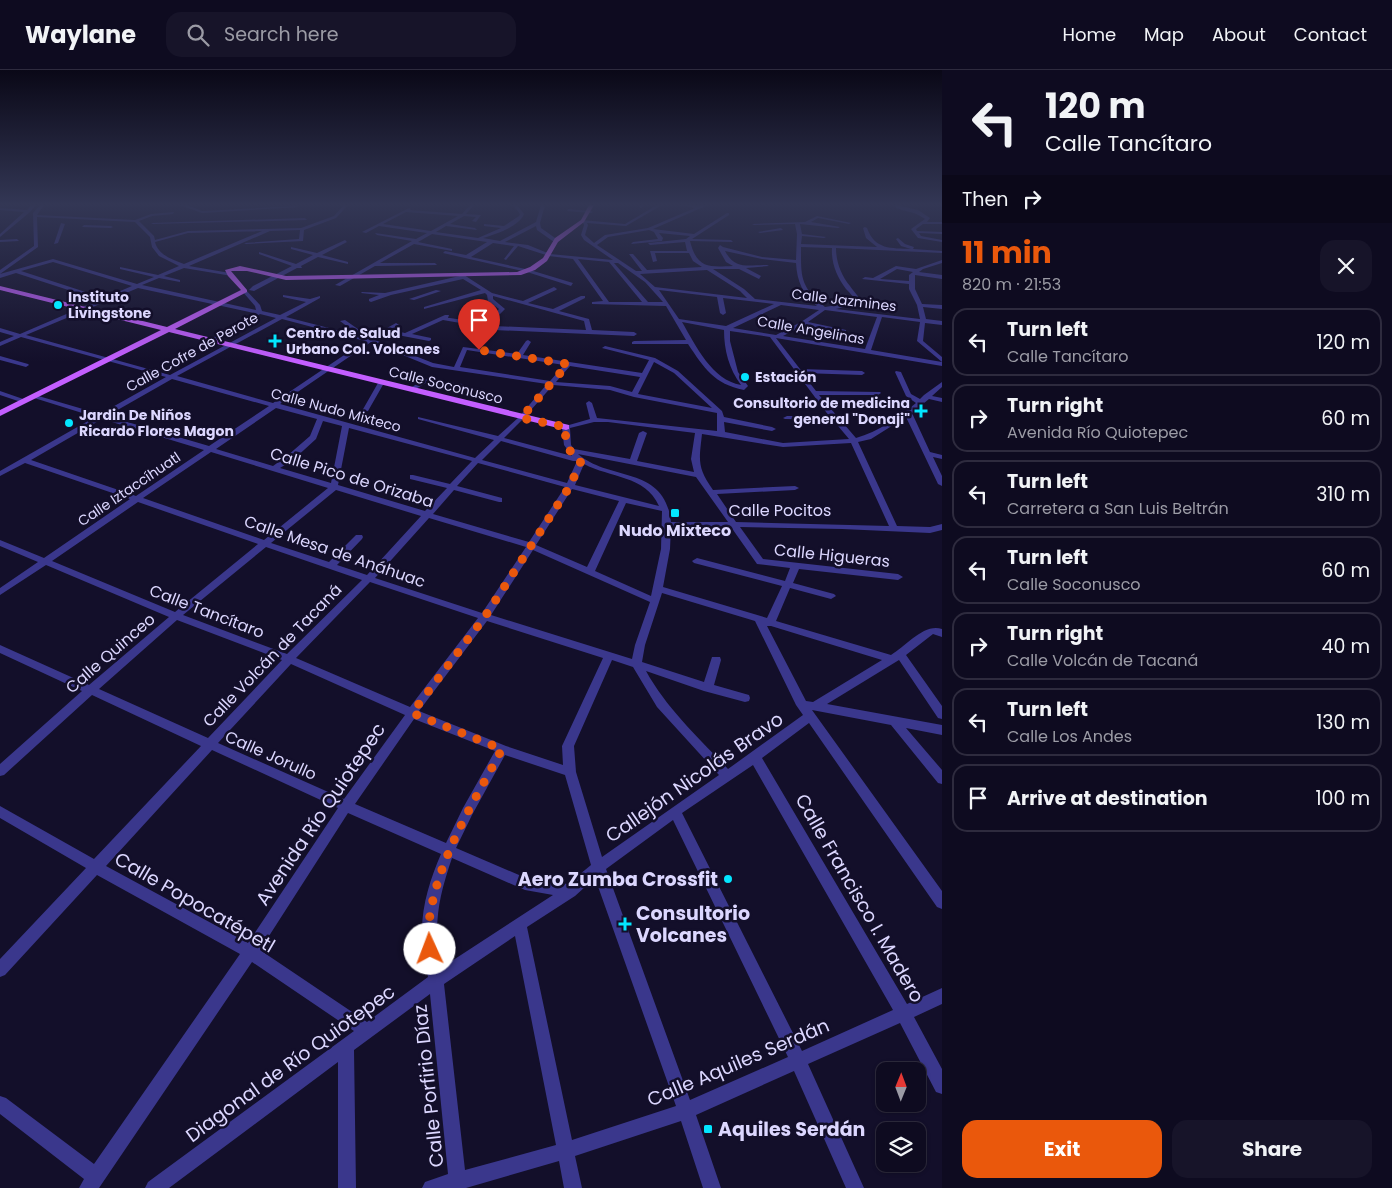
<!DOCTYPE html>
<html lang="en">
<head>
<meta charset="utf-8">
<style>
	:root { --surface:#0e0b20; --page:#171429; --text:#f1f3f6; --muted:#9b9ba5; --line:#2e2b3e; --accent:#ea580c }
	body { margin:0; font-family:Poppins,sans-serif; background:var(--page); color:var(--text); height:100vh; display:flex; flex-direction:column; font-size:19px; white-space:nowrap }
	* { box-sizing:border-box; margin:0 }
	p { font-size:16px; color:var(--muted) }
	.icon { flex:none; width:28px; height:28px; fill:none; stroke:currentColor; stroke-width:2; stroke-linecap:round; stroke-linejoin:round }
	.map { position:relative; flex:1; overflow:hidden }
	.panel { display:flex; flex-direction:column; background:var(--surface); width:450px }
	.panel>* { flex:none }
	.guide { background:#0e0b20; color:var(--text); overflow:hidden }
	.needle { width:32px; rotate:1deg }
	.tools { position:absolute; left:876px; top:992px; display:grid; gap:10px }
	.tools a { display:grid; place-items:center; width:50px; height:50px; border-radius:10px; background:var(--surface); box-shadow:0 1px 4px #0004,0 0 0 1px var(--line); font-size:25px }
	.pin { position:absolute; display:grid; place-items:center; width:42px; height:42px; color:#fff; margin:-51px -21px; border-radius:50% 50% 50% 0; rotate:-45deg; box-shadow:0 0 5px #0007 }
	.pin .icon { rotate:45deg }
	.me { position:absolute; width:55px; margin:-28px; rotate:358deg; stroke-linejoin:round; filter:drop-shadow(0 0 4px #0008) }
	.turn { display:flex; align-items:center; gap:18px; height:105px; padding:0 20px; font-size:22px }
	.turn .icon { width:65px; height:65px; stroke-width:2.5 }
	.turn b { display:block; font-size:35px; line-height:42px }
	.then { display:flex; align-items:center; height:48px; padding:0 20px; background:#0003; gap:10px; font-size:19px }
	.round { display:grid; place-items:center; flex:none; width:52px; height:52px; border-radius:15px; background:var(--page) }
	.head { display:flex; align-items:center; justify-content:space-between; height:85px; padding:0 20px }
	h1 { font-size:30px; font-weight:700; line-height:38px; color:var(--accent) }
	.action { display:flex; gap:10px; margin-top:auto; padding:10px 20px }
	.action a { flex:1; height:58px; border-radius:15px; background:var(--accent); color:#fff; font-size:20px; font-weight:700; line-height:58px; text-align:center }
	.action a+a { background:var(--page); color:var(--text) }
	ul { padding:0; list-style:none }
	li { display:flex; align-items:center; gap:15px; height:68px; margin:0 10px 8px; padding:0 10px; border:2px solid var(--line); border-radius:15px }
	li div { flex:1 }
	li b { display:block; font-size:19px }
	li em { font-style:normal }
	header { display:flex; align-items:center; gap:30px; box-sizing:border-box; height:70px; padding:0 25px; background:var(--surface); border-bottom:1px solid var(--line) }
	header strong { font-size:24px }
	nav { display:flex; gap:28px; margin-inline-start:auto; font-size:18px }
	.search { width:350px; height:45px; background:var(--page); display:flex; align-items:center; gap:12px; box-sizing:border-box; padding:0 18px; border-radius:15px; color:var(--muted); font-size:19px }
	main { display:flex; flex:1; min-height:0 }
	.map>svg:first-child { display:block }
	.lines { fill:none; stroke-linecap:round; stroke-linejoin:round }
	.minor { fill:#3a378c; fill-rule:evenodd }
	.major { fill:#c35eff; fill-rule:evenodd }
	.route { stroke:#ea580c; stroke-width:9; stroke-dasharray:0 16.2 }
	.poi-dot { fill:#03e6ff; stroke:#130f2a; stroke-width:2 }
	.labels { text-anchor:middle; stroke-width:5; stroke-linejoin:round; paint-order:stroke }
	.far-poi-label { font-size:14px; font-weight:bold; fill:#dcd7ff; stroke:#130f2a; text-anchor:start }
	.far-street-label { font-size:14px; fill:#dcd7ff; stroke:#130f2a }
	.street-label { font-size:16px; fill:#dcd7ff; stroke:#130f2a }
	.poi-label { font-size:16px; font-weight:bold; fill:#dcd7ff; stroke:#130f2a }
	.near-street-label { font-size:19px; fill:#dcd7ff; stroke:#130f2a }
	.near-poi-label { font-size:19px; font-weight:bold; fill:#dcd7ff; stroke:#130f2a; text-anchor:start }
</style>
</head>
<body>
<header>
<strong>Waylane</strong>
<div class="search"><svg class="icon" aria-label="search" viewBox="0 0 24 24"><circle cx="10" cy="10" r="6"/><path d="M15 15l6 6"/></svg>Search here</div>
<nav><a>Home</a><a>Map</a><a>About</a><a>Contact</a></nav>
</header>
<main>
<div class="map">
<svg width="942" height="1118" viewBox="0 0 942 1118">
	<rect width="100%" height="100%" fill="#130f2a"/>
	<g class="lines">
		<!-- minor -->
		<path class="minor" d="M31 135H36L30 142 0 167V164L24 142 0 140V138L27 140Z
			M40 135H44L37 145 135 150 151 144 174 142 173 144 152 146 139 151 154 166 155 170 188 161 301 158 334 146 344 135H348L336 148 304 160 303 171 246 174 244 173 299 169 300 160 270 161 189 196 230 203 232 206 184 198 164 206 180 210V212L159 208 142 215 256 240 255 236 242 221 245 219 260 235 262 241 280 245 306 232 283 227V225L310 229 320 226V228L286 247 360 266 340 251 345 250 365 264 366 265 364 267 369 268 396 253 399 255 391 260 405 263 445 245H449L448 248H450C467 251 485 253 499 239L488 231 487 225 485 223 424 239V237L481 220 463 209 391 225 371 232 369 231V229L379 225 361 223 362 222 385 223 464 205 492 223 523 231 554 217 557 219 556 220 528 233 553 239 581 226H585V228L559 241 589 249 592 260 634 262 637 264 634 266 494 260 464 261 463 260 466 258 494 256 586 260 584 251 493 226V229L505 239 498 246 484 252 466 254 443 250 412 264 431 268V270L429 271 387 263 375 270 433 293 454 297 463 277 517 284 526 271 528 270 531 272 523 285 642 303 649 290 602 278 605 276 655 288 678 301 722 341 724 347 772 357 776 359 772 361 724 352 725 362 783 373 849 369 833 350 785 349 783 348 787 346H829L770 267 730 261V271L738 302 748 316 744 320C714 314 704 298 688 274H632V272L634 271 686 270 666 236 592 234V232L603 231 573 189 549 186 518 176 506 190 504 189 514 176 493 173 471 187 530 200 573 213 571 216 527 202 443 183 445 181 466 185 487 172 432 164 418 172 452 179V181L414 174 380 193H435L437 195 375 196 340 216 335 215 412 171 377 165 375 163 416 169 427 163 379 156 366 163 362 162 409 138 411 139 410 140 462 144 470 135H474L466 144 481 145 476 152 472 151 476 147 464 146 450 154 475 158 477 160 446 156 436 162 478 168 501 158 484 156V154L504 156 519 146 520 144 513 135H517L524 144C519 157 495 164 483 168L500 171 536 152 541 135H545L540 153 541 158 558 170V172H554L537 160 536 156 505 172 528 175 550 184 613 190 584 170 581 165 584 155 582 150 625 154 657 135H662L626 156 587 153 588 155 585 165 594 173 605 165 648 158 695 138 680 135H708L653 159 694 164 727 143H729V145L692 169 731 170 733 172 690 171C697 199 709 197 733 196L726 192 718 178 720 175 723 177 762 187 796 190 797 164 795 154 754 155 752 154 805 152 817 146 851 153 849 154 818 148 811 152 840 157 838 158 800 154 802 164 826 167 824 168 802 166 801 174 877 177 866 168 863 158 865 157 867 158C875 180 891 178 911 179L901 176 896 169 898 168 905 174 914 177 913 179 942 181V183L836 178C836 192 841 205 850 216 854 222 859 226 862 233L836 239 920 249 917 235 909 219V214L862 209 865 207 873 208 896 196 916 199 942 190V193L923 199 919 202 942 205V209L915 205V219L922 234 942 235V239L923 237 926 249 942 251V255L925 253 923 271 942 287V292L917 271 920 252 882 247 871 280 942 292V296L776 268 800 299 862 301 865 303 862 305 802 303 816 321 880 322 881 323 878 325H819L856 368C878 362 899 347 916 333L906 326 895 302 896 301 901 302 911 324 920 329 924 325 942 312V317L932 326 942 328V332L929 329 912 343 930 382 942 385V389L933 387 942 406V416L938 414 906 347 871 369 858 372 897 456 930 457 942 454V460L930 463 842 459 740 457 763 489 898 504 903 507 898 510 799 499 793 513 834 524 836 526 831 529 790 518 776 551 891 585C906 576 924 553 942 559V567L933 564 906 585 942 636V649L938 648 899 590 827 634 942 655V665L906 658 942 700V714L938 713 891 655 812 640 942 821V839L937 837 809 653 762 688 907 934 942 918V934L914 947 942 999V1024L936 1022 900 953 808 994 864 1118H846L794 1001 696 1045 721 1118H703L681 1051 575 1086 582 1118H564L559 1091 466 1118H422L425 1112 448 1104 430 924 354 980 356 1118H338V992L169 1118H145L148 1112 354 961 252 892 99 1118H79L84 1109 0 1044V1026L6 1028 94 1094 240 884 97 805 5 905 0 907V889L86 798 0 748V736L94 789 201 676 92 625 4 705 0 706V694L82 621 0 583V575L89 615 169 547 46 495 0 525V518L38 492 0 476V470L44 488 130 429 25 393 0 406V401L95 347 31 327V325H35L100 344 166 307 21 267 0 276V272L14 266 0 262V258L20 264 99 230 16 203 0 208V204L53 189 137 214 154 207 120 199V197L158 205 179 196 159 186 152 177 150 167 135 152 37 147 38 177 0 204V200L34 176 33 143ZM406 142 458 146 431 161 383 154ZM649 160 654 162 658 169 633 172 631 174 662 171 663 168 659 163 690 166 686 169 648 173 650 175 685 172 687 181H650L653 192 657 191 655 183H689L693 191 702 197 647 200 633 184H629L642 201H636L597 175 608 167ZM262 161 184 194C173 190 158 185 155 172L188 163ZM801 177 832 178C831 193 837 207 846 219 850 223 854 227 856 232L825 237C800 216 801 208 801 177ZM725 181 762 189 796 193C797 212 803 224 817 236L755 229 744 219 713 199H739L759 209 761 206 746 198 769 196 767 195C748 195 735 200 725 181ZM578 189 609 192 642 232H609ZM53 192 132 216 104 228 21 201ZM614 193H618L645 212 663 232H648ZM897 199 913 202 909 205V211L880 209ZM707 200 740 221 747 228 655 217 640 204ZM138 218 254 243 211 269V271L213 272 260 244 276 248 170 305 26 265ZM659 220 717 227 720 243 723 245 726 243 723 228 774 234 726 256 679 249ZM781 235 819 240 801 252 776 265 733 258ZM825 240 877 247 865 279 783 266 804 255 846 262V260L808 252ZM282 249 365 271 273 333 177 306ZM682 252 724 260C724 280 729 299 741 315 712 310 696 276 682 252ZM371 272 432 297 547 314 519 347 498 366 418 347V349L494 370 475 388 280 334ZM467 280 564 295 550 311 460 297ZM654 292 674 303 712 338 638 324ZM570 296 640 307 632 322 610 316 556 312ZM172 309 269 336 209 376 107 346ZM553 315 610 320 634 327 717 343V361L597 348 592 333 589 331 586 333 590 349 562 357 564 375 572 386 504 368 523 349ZM276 338 317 349 310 366 287 386 273 396 216 379ZM102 349 204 380 136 426 31 390ZM323 351 342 356 331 413 280 398 293 390 316 369ZM594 352H608L695 363 691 389 694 402 637 391 647 363 643 361 639 363 630 389 574 379 571 375 570 358ZM349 358 472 391 450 414 413 405H410V409L447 418 425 441 338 415ZM702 364 783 377 851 373 889 456 736 452 717 424 795 420 799 418 795 416 713 420C697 397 699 391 702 364ZM501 371 573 391H577L567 413 482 390ZM211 382 328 418 264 470 143 428ZM578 384 696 407 728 452H671C665 395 610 412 578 384ZM478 393 565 417 529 472 433 444 454 420 499 432H502V428L457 416ZM584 394C610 408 645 405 659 436L575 415ZM572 419 619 431 587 497 536 475ZM336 420 421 446 367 505 337 495 362 469 363 467 362 465H356L329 492 271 473ZM138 432 258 474 175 542 52 491ZM626 433 662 441 661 479 651 526 595 501ZM429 448 526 477 482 543 375 508ZM671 457H731L757 494 790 498 785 511 697 488 692 491 694 493 782 516 767 548 663 517 670 479ZM266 477 362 510 287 584 183 545ZM533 480 650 532 635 575 632 589 491 545ZM370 512 478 548 410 637 296 588ZM662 523 755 551 796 635 803 645 728 699C699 668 667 639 646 601L704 621 745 632 749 631 750 628 749 625 714 615 721 590 720 587H712L704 612 642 592 645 575ZM177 550 282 590 208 668 99 619ZM487 551 603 588 562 676 563 695 506 676 419 641ZM767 556H771L882 590 813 632 806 631ZM612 590 633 597 657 637 719 705 602 787 576 702 574 676ZM291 594 405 645 344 729 218 673ZM414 649 495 681 463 738 446 773 355 734ZM212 680 338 738 248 873 106 796ZM505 685 565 705 591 795 568 814 526 808 456 778 472 745ZM753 695 893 940 802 981 682 743ZM348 743 441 784C431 807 422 834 422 860 422 876 425 891 428 907L367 952 260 880ZM673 750 788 987 690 1030 606 799ZM452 788 525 820 553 825 441 898C433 855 438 829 452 788ZM595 808 676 1036 572 1070 527 857 575 826ZM515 866 556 1075 465 1100 444 914Z
			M180 135H187L202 141 296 136 298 137 202 143Z
			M640 135H645L641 138 639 137Z
			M896 135 918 140 930 148 927 152H942V154H923L916 159 917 161 942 162V164L919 163 921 166 942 170V172L918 168 911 159 925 149C913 140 906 143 895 137Z
			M568 139 591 141 593 142 591 143 567 141Z
			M305 148 307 150 153 154 151 153Z
			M61 153 65 154 58 173 54 174Z
			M84 155 111 156 113 157 111 158 82 157Z
			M781 158 783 160 760 163 758 162Z
			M17 169 19 171 0 172V170Z
			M345 170 347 172 322 185 348 192V194L318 187 301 196 302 198H297L254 221 249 220 253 216 292 196 259 184V182L296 194 313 185 291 179V177L317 183Z
			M436 220 441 221 414 230 409 229Z
			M0 286 28 294 29 295 26 297 0 290Z
			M425 309 462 314 465 316 462 318 426 313 412 321 407 320Z
			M381 311 384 313 368 341 363 342 362 341 378 313Z
			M0 321 26 330 27 331 24 333 0 325Z"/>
		<!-- major -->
		<path class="major" d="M589 135H594L584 152 558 172 547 191 535 200 521 205 286 210 247 201H231L247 220V222L175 259 569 355V359L566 360 169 262 0 346V340L161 260 0 220V216L167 257 241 220 228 206 225 200 240 196 286 206 517 202 530 197 543 188 555 168 581 150Z"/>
	</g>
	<!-- sky -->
	<linearGradient id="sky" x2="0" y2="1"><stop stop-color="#0a0817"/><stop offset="0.46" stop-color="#333755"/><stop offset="1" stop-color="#333755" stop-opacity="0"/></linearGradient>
	<rect width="942" height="292" fill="url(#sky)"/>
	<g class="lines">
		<!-- route -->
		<path class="route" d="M430 879C430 871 428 861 429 852 437 789 473 734 502 679L412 643 484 548 570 416 581 391C568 384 564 370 566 357L521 348 568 294 479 280"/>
	</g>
	<!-- markers -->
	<g class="poi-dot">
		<circle cx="58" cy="235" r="5"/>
		<path d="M272.5 263.5h5v5h5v5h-5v5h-5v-5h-5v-5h5z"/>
		<circle cx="745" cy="307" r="5"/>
		<path d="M918.5 333.5h5v5h5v5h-5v5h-5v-5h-5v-5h5z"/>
		<circle cx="69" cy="353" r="5"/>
		<rect x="670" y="438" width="10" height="10" rx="2.5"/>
		<circle cx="728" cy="809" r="5"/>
		<path d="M622.5 846.5h5v5h5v5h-5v5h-5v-5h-5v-5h5z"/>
		<rect x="703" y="1054" width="10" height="10" rx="2.5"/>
	</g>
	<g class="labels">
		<!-- far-poi labels -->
		<g class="far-poi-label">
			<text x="68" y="232">Instituto<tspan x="68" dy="16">Livingstone</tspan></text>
			<text x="286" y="268">Centro de Salud<tspan x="286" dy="16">Urbano Col. Volcanes</tspan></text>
			<text x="755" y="312">Estación</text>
			<text x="910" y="338" text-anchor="end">Consultorio de medicina<tspan x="910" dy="16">general "Donaji"</tspan></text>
			<text x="79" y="350">Jardin De Niños<tspan x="79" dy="16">Ricardo Flores Magon</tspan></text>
		</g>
		<!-- far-street labels -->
		<g class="far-street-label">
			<text transform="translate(844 230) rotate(7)" y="5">Calle Jazmines</text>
			<text transform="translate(811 260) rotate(10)" y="5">Calle Angelinas</text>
			<text transform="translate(192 282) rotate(-29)" y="5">Calle Cofre de Perote</text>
			<text transform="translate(446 315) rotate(14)" y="5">Calle Soconusco</text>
			<text transform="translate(336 340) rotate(15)" y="5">Calle Nudo Mixteco</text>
			<text transform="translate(129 419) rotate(-34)" y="5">Calle Iztaccíhuatl</text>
		</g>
		<!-- street labels -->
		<g class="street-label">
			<text transform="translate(352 407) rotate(17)" y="6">Calle Pico de Orizaba</text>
			<text x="780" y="446">Calle Pocitos</text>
			<text transform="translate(335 481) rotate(19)" y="6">Calle Mesa de Anáhuac</text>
			<text transform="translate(832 485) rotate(6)" y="6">Calle Higueras</text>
			<text transform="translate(207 541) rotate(21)" y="6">Calle Tancítaro</text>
			<text transform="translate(110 583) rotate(-41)" y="6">Calle Quinceo</text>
			<text transform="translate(272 585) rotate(-46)" y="6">Calle Volcán de Tacaná</text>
			<text transform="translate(271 685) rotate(24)" y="6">Calle Jorullo</text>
		</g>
		<!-- poi labels -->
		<g class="poi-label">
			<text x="675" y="466">Nudo Mixteco</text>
		</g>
		<!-- near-street labels -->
		<g class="near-street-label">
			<text transform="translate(694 707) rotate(-35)" y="7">Callejón Nicolás Bravo</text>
			<text transform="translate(320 744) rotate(-56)" y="7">Avenida Río Quiotepec</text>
			<text transform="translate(860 828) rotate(60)" y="7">Calle Francisco I. Madero</text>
			<text transform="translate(195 832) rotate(30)" y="7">Calle Popocatépetl</text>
			<text transform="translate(738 992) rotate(-23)" y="7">Calle Aquiles Serdán</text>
			<text transform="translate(290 993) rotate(-36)" y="7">Diagonal de Río Quiotepec</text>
			<text transform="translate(428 1016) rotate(-96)" y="7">Calle Porfirio Díaz</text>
		</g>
		<!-- near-poi labels -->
		<g class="near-poi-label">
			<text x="718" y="816" text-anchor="end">Aero Zumba Crossfit</text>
			<text x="636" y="850">Consultorio<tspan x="636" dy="22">Volcanes</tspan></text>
			<text x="718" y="1066">Aquiles Serdán</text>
		</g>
	</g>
</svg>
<div class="tools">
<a><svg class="needle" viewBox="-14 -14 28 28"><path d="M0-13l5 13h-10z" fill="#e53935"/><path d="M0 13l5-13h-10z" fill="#9b9ba5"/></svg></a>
<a><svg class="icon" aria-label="layers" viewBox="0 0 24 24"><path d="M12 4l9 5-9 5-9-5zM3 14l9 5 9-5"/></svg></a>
</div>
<div class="pin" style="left:479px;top:280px;background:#d93025"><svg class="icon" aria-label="arrive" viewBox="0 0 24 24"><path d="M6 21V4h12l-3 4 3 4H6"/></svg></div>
<svg class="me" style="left:430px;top:879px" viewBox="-20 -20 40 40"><circle r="19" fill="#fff"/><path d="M0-13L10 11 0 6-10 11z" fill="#ea580c"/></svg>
</div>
<section class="panel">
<div class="guide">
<div class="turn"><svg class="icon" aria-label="left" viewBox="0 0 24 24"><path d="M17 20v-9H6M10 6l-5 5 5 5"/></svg><div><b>120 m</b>Calle Tancítaro</div></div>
<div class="then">Then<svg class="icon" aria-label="right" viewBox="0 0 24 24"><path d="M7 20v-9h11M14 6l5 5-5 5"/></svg></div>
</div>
<div class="head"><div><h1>11 min</h1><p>820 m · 21:53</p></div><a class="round"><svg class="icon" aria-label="close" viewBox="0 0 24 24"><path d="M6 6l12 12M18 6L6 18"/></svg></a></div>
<ul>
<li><svg class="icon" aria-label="left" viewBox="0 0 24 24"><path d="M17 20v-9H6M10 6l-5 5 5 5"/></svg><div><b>Turn left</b><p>Calle Tancítaro</p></div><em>120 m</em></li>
<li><svg class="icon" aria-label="right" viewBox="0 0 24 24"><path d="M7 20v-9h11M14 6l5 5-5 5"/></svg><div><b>Turn right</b><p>Avenida Río Quiotepec</p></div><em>60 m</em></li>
<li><svg class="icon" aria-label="left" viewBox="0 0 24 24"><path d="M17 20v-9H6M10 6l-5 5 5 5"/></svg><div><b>Turn left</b><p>Carretera a San Luis Beltrán</p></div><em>310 m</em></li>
<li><svg class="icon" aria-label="left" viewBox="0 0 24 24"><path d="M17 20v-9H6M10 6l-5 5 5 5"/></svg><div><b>Turn left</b><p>Calle Soconusco</p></div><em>60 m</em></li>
<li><svg class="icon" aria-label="right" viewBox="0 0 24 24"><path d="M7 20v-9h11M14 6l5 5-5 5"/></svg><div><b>Turn right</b><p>Calle Volcán de Tacaná</p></div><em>40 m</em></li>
<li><svg class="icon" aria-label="left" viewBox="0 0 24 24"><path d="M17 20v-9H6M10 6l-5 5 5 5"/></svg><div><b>Turn left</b><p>Calle Los Andes</p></div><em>130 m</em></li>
<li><svg class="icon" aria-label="arrive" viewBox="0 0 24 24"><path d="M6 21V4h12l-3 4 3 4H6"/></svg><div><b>Arrive at destination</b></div><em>100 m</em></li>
</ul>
<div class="action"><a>Exit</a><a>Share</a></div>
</section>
</main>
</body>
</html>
